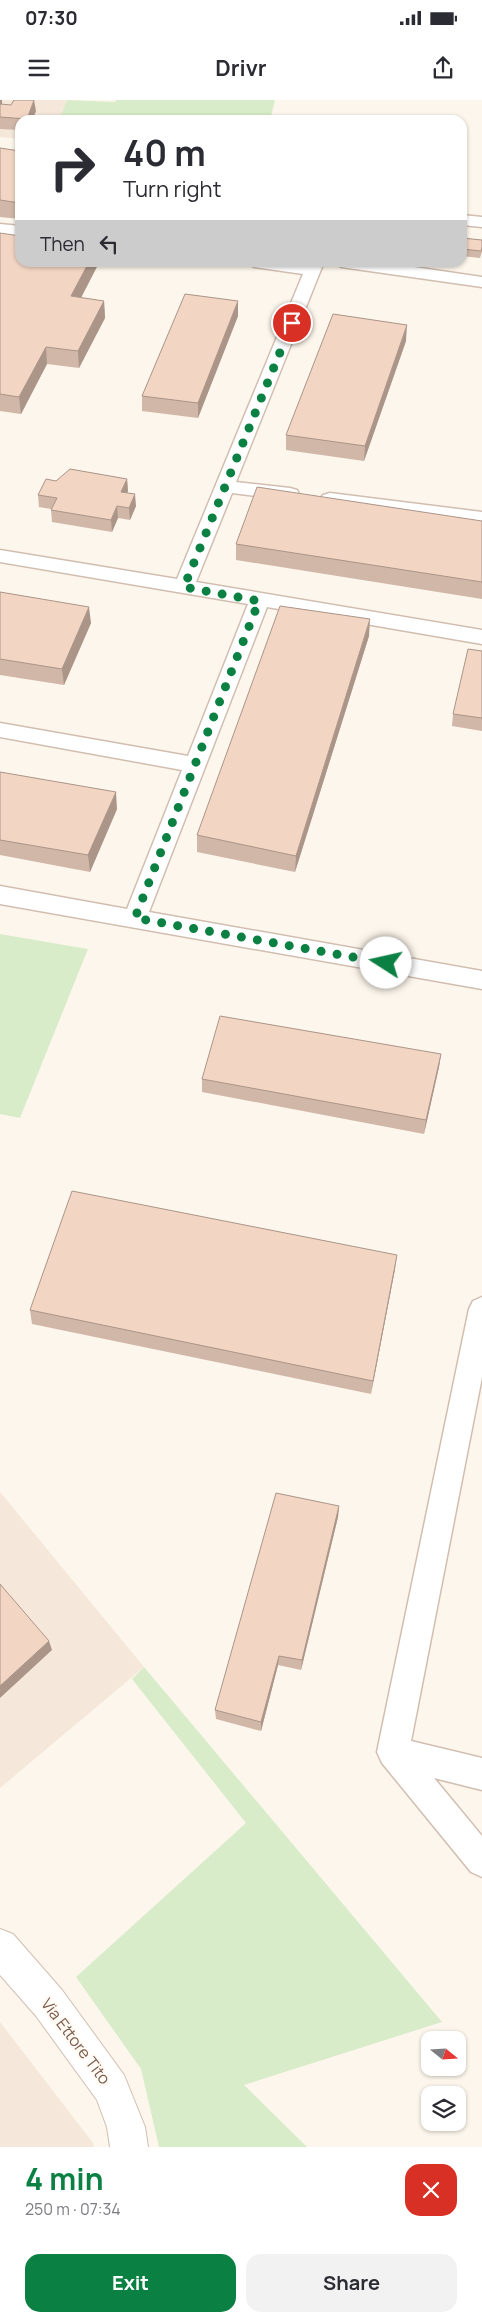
<!DOCTYPE html>
<html lang="en">
<head>
<meta charset="utf-8">
<style>
	:root { --surface:#fff; --page:#f2f2f3; --text:#2b2b33; --muted:#7c7c81; --accent:#0b8043 }
	body { margin:0; font-family:Manrope,sans-serif; background:var(--page); color:var(--text); height:100vh; display:flex; flex-direction:column; font-size:19px; white-space:nowrap }
	* { box-sizing:border-box; margin:0 }
	p { font-size:16px; color:var(--muted) }
	.icon { flex:none; width:28px; height:28px; fill:none; stroke:currentColor; stroke-width:2; stroke-linecap:round; stroke-linejoin:round }
	.map { position:relative; height:2047px; overflow:hidden }
	.drawer { display:flex; flex-direction:column; background:var(--surface); flex:1 }
	.drawer>* { flex:none }
	.top-card { position:absolute; left:15px; top:15px; width:452px; height:152px; border-radius:15px; box-shadow:0 1px 4px #0004; background:#fff; color:var(--text); overflow:hidden }
	.needle { width:32px; rotate:108deg }
	.tools { position:absolute; left:421px; top:1931px; display:grid; gap:10px }
	.tools a { display:grid; place-items:center; width:45px; height:45px; border-radius:10px; background:var(--surface); box-shadow:0 1px 4px #0004; font-size:25px }
	.pin { position:absolute; display:grid; place-items:center; width:42px; height:42px; color:#fff; margin:-21px; border:2px solid #fff; border-radius:50%; box-shadow:0 1px 5px #0007 }
	.me { position:absolute; width:55px; margin:-28px; rotate:280deg; stroke-linejoin:round; filter:drop-shadow(0 0 4px #0008) }
	.turn { display:flex; align-items:center; gap:18px; height:105px; padding:0 25px; font-size:22px }
	.turn .icon { width:65px; height:65px; stroke-width:2.5 }
	.turn b { display:block; font-size:35px; line-height:42px }
	.then { display:flex; align-items:center; height:48px; padding:0 25px; background:#0003; gap:10px; font-size:19px }
	.round { display:grid; place-items:center; flex:none; width:52px; height:52px; border-radius:15px; background:var(--page) }
	.overview { display:flex; align-items:center; justify-content:space-between; height:85px; padding:0 25px }
	h1 { font-size:30px; font-weight:700; line-height:38px; color:var(--accent) }
	.primary-button { display:flex; gap:10px; margin-top:auto; padding:10px 25px }
	.primary-button a { flex:1; height:58px; border-radius:15px; background:var(--accent); color:#fff; font-size:20px; font-weight:700; line-height:58px; text-align:center }
	.primary-button a+a { background:var(--page); color:var(--text) }
	.status { display:flex; justify-content:space-between; align-items:center; height:35px; padding:0 25px; background:var(--surface); direction:ltr }
	.status svg { height:14px; fill:currentColor }
	header { display:flex; justify-content:space-between; align-items:center; height:65px; padding:0 25px; background:var(--surface); font-size:22px; font-weight:700 }
	.map>svg:first-child { display:block }
	.residential { fill:#f5e8da }
	.green { fill:#d8ecc9 }
	.lines { fill:none; stroke-linecap:round; stroke-linejoin:round }
	.lane-casing { stroke:#d1beb0; stroke-width:3 }
	.street-casing { stroke:#d1beb0; stroke-width:2 }
	.lane { fill:#fff; fill-rule:evenodd }
	.street { fill:#fff; fill-rule:evenodd }
	.wall { fill:#d1b7a8 }
	.shaded-wall { fill:#aa9588 }
	.building { fill:#f3d5c3; stroke:#aa9588 }
	.route { stroke:#0b8043; stroke-width:9; stroke-dasharray:0 16.2 }
	.labels { text-anchor:middle; stroke-width:4.5; stroke-linejoin:round; paint-order:stroke }
	.near-street-label { font-size:16px; fill:#7a5c4d; stroke:#fffaf3 }
</style>
</head>
<body>
<div class="status"><b>07:30</b><svg viewBox="0 0 49 12"><path d="M0 12V9h3v3zM5 12V6h3v6zM10 12V3h3v9zM15 12V0h3v12zM26 1h20v11H26zM47 4h2v5h-2z"/></svg></div>
<header><svg class="icon" aria-label="menu" viewBox="0 0 24 24"><path d="M4 6h16M4 12h16M4 18h16"/></svg>Drivr<svg class="icon" aria-label="share" viewBox="0 0 24 24"><path d="M12 15V3M7 8l5-5 5 5M5 13v7h14v-7"/></svg></header>
<div class="map">
<svg width="482" height="2047" viewBox="0 0 482 2047">
	<rect width="100%" height="100%" fill="#fdf6ec"/>
	<!-- residential -->
	<path class="residential" d="M0 0H67L59 20H20V39L0 37Z
		M0 1392 144 1567 0 1688Z
		M0 1922 93 2043 94 2047H0Z"/>
	<!-- green -->
	<path class="green" d="M67 0 115 2 116 0H275L270 20H59Z
		M0 834 88 849 20 1018 0 1014Z
		M144 1567 442 1922 244 1985 307 2047H159L141 1969 76 1877 246 1723 132 1579Z"/>
	<g class="lines">
		<!-- lane casing -->
		<g class="lane-casing">
			<path id="lane" d="M462 115 482 117V127L462 125Z
				M0 124 20 126V136L0 134Z
				M246 162H324L236 382 290 388 297 390 299 394 297 398 290 400 232 393 196 482 482 530V544L267 507 149 812 482 871V889L0 804V786L127 809 182 670 0 637V623L188 656 248 504 0 462V450L177 479 303 174 254 167Z
				M333 162H380L482 177V187L341 167Z
				M330 393 482 412V424L323 403 320 399 323 395Z
				M482 1197V1277L411 1641 482 1658V1690L434 1678 482 1736V1777L471 1772 382 1663 377 1652 469 1209 473 1201Z"/>
		</g>
		<!-- street casing -->
		<g class="street-casing">
			<path id="street" d="M0 1829 13 1834 62 1890 124 1975 145 2027 148 2047H110L107 2027 97 2000 36 1916 0 1875Z"/>
		</g>
		<!-- lane -->
		<use href="#lane" class="lane"/>
		<!-- street -->
		<use href="#street" class="street"/>
	</g>
	<!-- wall -->
	<path class="wall" d="M0 0H2V5L36 11 32 20H20V30L0 29Z
		M0 48 20 51V119L0 117Z
		M0 133 20 162H99L81 198 104 201 105 218 79 268 47 264 21 314 0 311Z
		M463 138 482 140V152L480 158 462 156Z
		M238 201V216L198 318 142 311V296Z
		M406 241 364 361 286 350V335Z
		M127 379 128 391 127 393 136 406 130 420 118 418 112 432 52 422 51 409 39 407 38 395 56 381Z
		M482 421V499L236 460V444Z
		M0 492 91 523 64 585 0 575Z
		M369 536 295 772 197 752V735Z
		M482 551V631L452 626 453 614Z
		M0 672 117 709 90 772 0 755Z
		M441 954 439 967 424 1034 202 992V979Z
		M395 1169 371 1294 32 1224 30 1210Z
		M339 1406 338 1417 301 1570 278 1565 261 1631 216 1619 215 1610Z"/>
	<!-- shaded-wall -->
	<path class="shaded-wall" d="M0 0H2V4L0 9Z
		M34 0 36 11 32 20H27Z
		M89 162H99V163L73 213 71 196Z
		M104 201 105 218 79 268 78 251Z
		M238 201V216L198 318V303Z
		M407 225 406 241 364 361 365 346Z
		M46 247 47 264 21 314 19 297Z
		M127 379 128 391 122 404 121 392Z
		M135 394 136 406 130 420 129 408Z
		M117 406 118 418 112 432 111 420Z
		M89 507 91 523 64 585 62 569Z
		M370 519 369 536 295 772 296 756Z
		M116 692 117 709 90 772 88 755Z
		M441 954 439 967 424 1034 426 1020Z
		M397 1155 395 1169 371 1294 373 1281Z
		M339 1406 338 1417 301 1570 302 1560Z
		M49 1541 52 1550 0 1598V1586Z
		M279 1556 278 1565 261 1631V1622Z"/>
	<!-- building -->
	<path class="building" d="M14 0H34L27 19 0 17V4L11 5Z
		M0 48 20 51V103L0 100Z
		M0 133 20 136V162H89L71 196 104 201 78 251 46 247 19 297 0 294Z
		M462 138 482 140V147L481 151 462 149Z
		M185 194 238 201 198 303 142 296Z
		M333 214 407 225 365 346 286 335Z
		M70 369 127 379 121 392 135 394 129 408 117 406 111 420 51 410 57 398 38 395 46 379 56 381Z
		M257 387 482 421V482L236 444Z
		M0 492 89 507 62 569 0 559Z
		M280 506 370 519 296 756 197 735Z
		M468 549 482 551V618L453 614Z
		M0 672 116 692 88 755 0 740Z
		M220 916 441 954 426 1020 202 979Z
		M72 1091 397 1155 373 1281 30 1210Z
		M276 1393 339 1406 302 1560 279 1556 261 1622 215 1610Z
		M0 1484 49 1541 0 1586Z"/>
	<g class="lines">
		<!-- route -->
		<path class="route" d="M292 223 184 487 259 501 135 818 386 863"/>
	</g>
	<g class="labels">
		<!-- near-street labels -->
		<g class="near-street-label">
			<text transform="translate(76 1941) rotate(53)" y="6">Via Ettore Tito</text>
		</g>
	</g>
</svg>
<div class="tools">
<a><svg class="needle" viewBox="-14 -14 28 28"><path d="M0-13l5 13h-10z" fill="#e53935"/><path d="M0 13l5-13h-10z" fill="#7c7c81"/></svg></a>
<a><svg class="icon" aria-label="layers" viewBox="0 0 24 24"><path d="M12 4l9 5-9 5-9-5zM3 14l9 5 9-5"/></svg></a>
</div>
<div class="pin" style="left:292px;top:223px;background:#d93025"><svg class="icon" aria-label="arrive" viewBox="0 0 24 24"><path d="M6 21V4h12l-3 4 3 4H6"/></svg></div>
<svg class="me" style="left:386px;top:863px" viewBox="-20 -20 40 40"><circle r="19" fill="#fff"/><path d="M0-13L10 11 0 6-10 11z" fill="#0b8043"/></svg>
<div class="top-card">
<div class="turn"><svg class="icon" aria-label="right" viewBox="0 0 24 24"><path d="M7 20v-9h11M14 6l5 5-5 5"/></svg><div><b>40 m</b>Turn right</div></div>
<div class="then">Then<svg class="icon" aria-label="left" viewBox="0 0 24 24"><path d="M17 20v-9H6M10 6l-5 5 5 5"/></svg></div>
</div>
</div>
<section class="drawer">
<div class="overview"><div><h1>4 min</h1><p>250 m · 07:34</p></div><a class="round" style="background:#d93025;color:#fff"><svg class="icon" aria-label="close" viewBox="0 0 24 24"><path d="M6 6l12 12M18 6L6 18"/></svg></a></div>
<div class="primary-button"><a>Exit</a><a>Share</a></div>
</section>
</body>
</html>
